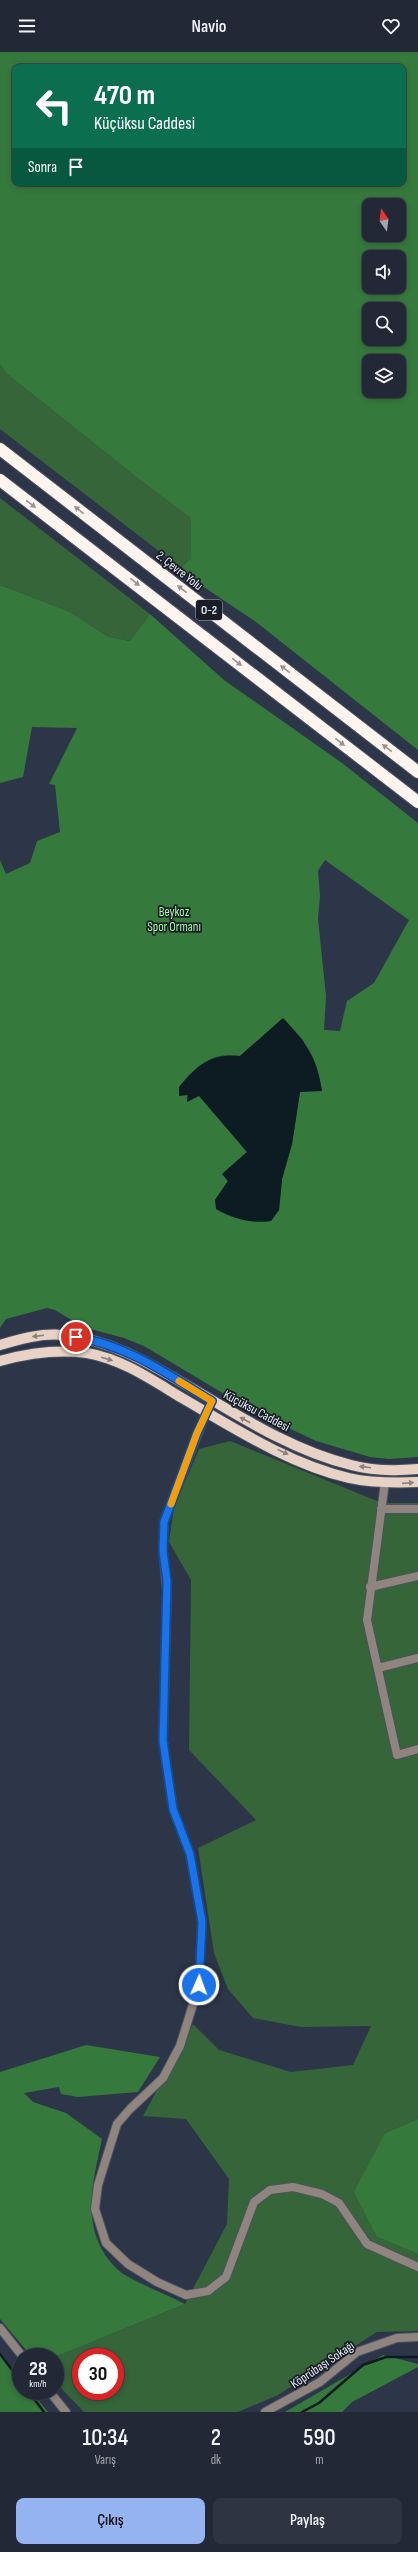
<!DOCTYPE html>
<html lang="tr">
<head>
<meta charset="utf-8">
<style>
	:root { --surface:#222836; --page:#2e3442; --text:#f1f3f6; --muted:#a2a6ad; --line:#3f4451; --accent:#95b2f1 }
	body { margin:0; font-family:"Sofia Sans Condensed",sans-serif; background:var(--page); color:var(--text); height:100vh; display:flex; flex-direction:column; font-size:15px; white-space:nowrap }
	* { box-sizing:border-box; margin:0 }
	p { font-size:13px; color:var(--muted) }
	.icon { flex:none; width:22px; height:22px; fill:none; stroke:currentColor; stroke-width:2; stroke-linecap:round; stroke-linejoin:round }
	.map { position:relative; height:2360px; overflow:hidden }
	.drawer { display:flex; flex-direction:column; background:var(--surface); flex:1 }
	.drawer>* { flex:none }
	.banner { position:absolute; left:12px; top:12px; width:394px; height:122px; border-radius:8px; box-shadow:0 2px 6px #0003,0 0 0 1px var(--line); background:#0b6e4f; color:#fff; overflow:hidden }
	.needle { width:26px; rotate:346deg }
	.fabs { position:absolute; left:362px; top:146px; display:grid; gap:8px }
	.fabs a { display:grid; place-items:center; width:44px; height:44px; border-radius:8px; background:var(--surface); box-shadow:0 2px 6px #0003,0 0 0 1px var(--line); font-size:20px }
	.speed { position:absolute; left:12px; top:2296px; display:flex; gap:8px; font-size:20px; font-weight:700; text-align:center }
	.speed>* { display:grid; place-content:center; width:52px; height:52px; border-radius:50%; background:var(--surface); box-shadow:0 2px 6px #0003,0 0 0 1px var(--line); line-height:1 }
	.speed small { font-size:10px; font-weight:400 }
	.speed .limit { border:6px solid #d22; background:#fff; color:#111 }
	.pin { position:absolute; display:grid; place-items:center; width:34px; height:34px; color:#fff; margin:-17px; border:2px solid #fff; border-radius:50%; box-shadow:0 1px 4px #0007 }
	.me { position:absolute; width:44px; margin:-22px; rotate:2deg; stroke-linejoin:round; filter:drop-shadow(0 0 3px #0008) }
	.turn { display:flex; align-items:center; gap:14px; height:84px; padding:0 16px; font-size:18px }
	.turn .icon { width:52px; height:52px; stroke-width:2.5 }
	.turn b { display:block; font-size:28px; line-height:34px }
	.then { display:flex; align-items:center; height:38px; padding:0 16px; background:#0003; gap:8px; font-size:15px }
	.eta { display:flex; justify-content:space-evenly; align-items:center; height:68px; text-align:center }
	.eta b { font-size:24px; font-weight:600; line-height:28px }
	.primary-button { display:flex; gap:8px; margin-top:auto; padding:8px 16px }
	.primary-button a { flex:1; height:46px; border-radius:8px; background:var(--accent); color:#111; font-size:16px; font-weight:600; line-height:46px; text-align:center }
	.primary-button a+a { background:var(--page); color:var(--text) }
	header { display:flex; justify-content:space-between; align-items:center; height:52px; padding:0 16px; background:var(--surface); font-size:18px; font-weight:600 }
	.map>svg:first-child { display:block }
	.green { fill:#356538; fill-rule:evenodd }
	.forest { fill:#36793c; fill-rule:evenodd }
	.water { fill:#0d1c22 }
	.lines { fill:none; stroke-linecap:round; stroke-linejoin:round }
	.stream { stroke:#0d1c22; stroke-width:2.5 }
	.street-casing { stroke:#4a5264; stroke-width:10 }
	.primary-casing { stroke:#4a5264; stroke-width:12 }
	.highway-casing { stroke:#4a5264; stroke-width:14 }
	.street { stroke:#8f847e; stroke-width:8 }
	.primary { stroke:#e8d2c5; stroke-width:10 }
	.highway { stroke:#fff4ee; stroke-width:12 }
	.oneway { fill:#989494 }
	.oneway2 { fill:#8b817d }
	.route-casing { stroke:#114b97; stroke-width:10 }
	.route { stroke:#1a73e8; stroke-width:7 }
	.slow { stroke:#f59e0b; stroke-width:7 }
	.labels { text-anchor:middle; stroke-width:3.5; stroke-linejoin:round; paint-order:stroke }
	.shield { fill:#191e26; stroke:#a6abb6; stroke-width:1 }
	.shield-label { font-size:12px; font-weight:bold; fill:#e2e8f4 }
	.street-label { font-size:13px; fill:#e2e8f4; stroke:#191e26 }
	.park-label { font-size:13px; fill:#9df7a1; stroke:#191e26 }
</style>
</head>
<body>
<header><svg class="icon" aria-label="menu" viewBox="0 0 24 24"><path d="M4 6h16M4 12h16M4 18h16"/></svg>Navio<svg class="icon" aria-label="heart" viewBox="0 0 24 24"><path d="M12 20l-8-8c-3-5 5-10 8-4 3-6 11-1 8 4z"/></svg></header>
<div class="map">
<svg width="418" height="2360" viewBox="0 0 418 2360">
	<rect width="100%" height="100%" fill="#2d3648"/>
	<!-- green -->
	<path class="green" d="M0 312 7 322 135 424 192 466 191 506 181 516 0 377Z
		M0 446 150 562 130 589 109 585 68 559 0 533Z
		M230 1389 382 1451H418V2067L385 2081 377 2185 418 2202V2279L377 2280 278 2343 238 2360H84L55 2330V2305L185 2252 227 2172 229 2127 186 2067 143 2064 193 1972 219 1998 291 2020 353 2013 371 1974 301 1975 253 1966 228 1937 214 1901 198 1796 256 1768 189 1698 191 1528 169 1490 174 1456 199 1397ZM81 2305H115V2339H81Z"/>
	<!-- forest -->
	<path class="forest" d="M0 0H418V698L256 570 195 529 181 516 191 506V466L135 424 7 322 0 312ZM15 15H403V131H15ZM369 153H399V183H369ZM369 205H399V235H369ZM369 257H399V287H369ZM369 309H399V339H369Z
		M0 533 68 559 109 585 130 589 150 562 224 628 342 711 418 771V1405L389 1407 370 1405 316 1389 251 1358 144 1294 124 1286 83 1275 55 1258 47 1256 6 1267 0 1276V808L6 822 30 811 37 789 60 780 55 733 49 732 77 676 32 675 23 725 0 731ZM325 808 409 868 374 931 347 949 340 979 324 978 326 944 318 867 320 844 318 819ZM283 966 303 988 322 1038 300 1040 292 1092 282 1127 279 1158 215 1148 228 1129 222 1122 247 1100 199 1043 187 1050 188 1024C207 1008 214 1001 240 1004Z
		M86 1993 160 2005 138 2040 78 2045 61 2042 59 2035 24 2041 33 2050 66 2061 102 2087C92 2134 79 2179 117 2217 125 2226 172 2245 185 2252L55 2305H32L0 2267V2020Z
		M418 2067V2202L377 2185 354 2140 385 2081Z
		M0 2302 21 2327V2339H31L48 2360H0Z
		M383 2303 418 2312V2315L352 2350 342 2360H285Z"/>
	<!-- water -->
	<path class="water" d="M283 966C306 991 317 1004 322 1039L300 1040 292 1092 282 1127 279 1158 271 1169C252 1172 233 1167 216 1157L215 1148 228 1129 222 1122 247 1100 199 1044 187 1050 188 1043 179 1044V1035C198 1012 210 1002 240 1004Z"/>
	<g class="lines">
		<!-- stream -->
		<path class="stream" d="M0 2302 21 2330
			M28 2339 44 2360
			M302 2360 319 2351 363 2313 386 2305H418"/>
		<!-- street casing -->
		<g class="street-casing">
			<path id="street" d="M206 1360 164 1470 163 1499 167 1539 163 1689 173 1757 190 1802 202 1870 199 1933 180 1994 163 2026 130 2057 117 2072 98 2133 95 2157 106 2191 128 2212 157 2230 186 2243 208 2239 226 2225 254 2150 270 2138 293 2135 322 2142 339 2151 367 2192 418 2215
				M385 1430 367 1568 397 1703 418 1697
				M381 1457H418
				M370 1535 418 1524
				M378 1616 418 1606
				M0 2276 23 2305
				M49 2339 66 2360
				M265 2360 320 2330 357 2300 397 2286 418 2285"/>
		</g>
		<!-- primary casing -->
		<g class="primary-casing">
			<path id="primary" d="M0 1293C20 1287 41 1281 63 1283 111 1288 147 1310 188 1334 239 1364 293 1399 351 1413 373 1419 396 1419 418 1417
				M0 1309C29 1301 56 1297 87 1301 122 1307 152 1328 182 1346 234 1376 289 1412 349 1426 371 1431 395 1431 418 1430"/>
		</g>
		<!-- highway casing -->
		<g class="highway-casing">
			<path id="highway" d="M0 397 418 720
				M0 428 418 750"/>
		</g>
		<!-- street -->
		<use href="#street" class="street"/>
		<!-- primary -->
		<use href="#primary" class="primary"/>
		<!-- highway -->
		<use href="#highway" class="highway"/>
	</g>
	<!-- one-way arrows -->
	<defs><path id="oneway-solid" d="M-6-.8H1V-3.2L6.5 0L1 3.2V.8H-6Z"/></defs>
	<g class="oneway">
		<use href="#oneway-solid" transform="translate(31 452) rotate(37)"/>
		<use href="#oneway-solid" transform="translate(79 458) rotate(-142)"/>
		<use href="#oneway-solid" transform="translate(135 530) rotate(38)"/>
		<use href="#oneway-solid" transform="translate(182 537) rotate(-142)"/>
		<use href="#oneway-solid" transform="translate(237 610) rotate(38)"/>
		<use href="#oneway-solid" transform="translate(285 617) rotate(-142)"/>
		<use href="#oneway-solid" transform="translate(340 690) rotate(38)"/>
		<use href="#oneway-solid" transform="translate(387 696) rotate(-142)"/>
	</g>
	<g class="oneway2">
		<use href="#oneway-solid" transform="translate(38 1284) rotate(173)"/>
		<use href="#oneway-solid" transform="translate(107 1307) rotate(16)"/>
		<use href="#oneway-solid" transform="translate(245 1368) rotate(-152)"/>
		<use href="#oneway-solid" transform="translate(283 1400) rotate(26)"/>
		<use href="#oneway-solid" transform="translate(365 1415) rotate(-173)"/>
		<use href="#oneway-solid" transform="translate(408 1431) rotate(-4)"/>
	</g>
	<g class="lines">
		<!-- route casing -->
		<g class="route-casing">
			<path id="route" d="M76 1285C127 1293 169 1323 212 1349L197 1381 164 1470 163 1499 167 1529 163 1689 173 1757 190 1802 202 1870 199 1933"/>
		</g>
		<!-- route -->
		<use href="#route" class="route"/>
		<!-- slow -->
		<path class="slow" d="M171 1452 197 1381 212 1349 179 1329"/>
	</g>
	<g class="labels">
		<!-- shield labels -->
		<rect class="shield" x="196" y="548" width="26" height="20" rx="3"/>
		<g class="shield-label">
			<text x="209" y="562">O-2</text>
		</g>
		<!-- street labels -->
		<g class="street-label">
			<text transform="translate(180 518) rotate(38)" y="5">2. Çevre Yolu</text>
			<text transform="translate(257 1358) rotate(28)" y="5">Küçüksu Caddesi</text>
			<text transform="translate(322 2312) rotate(-34)" y="5">Köprübaşı Sokağı</text>
		</g>
		<!-- park labels -->
		<g class="park-label">
			<text x="174" y="864">Beykoz<tspan x="174" dy="15">Spor Ormanı</tspan></text>
		</g>
	</g>
</svg>
<div class="fabs">
<a><svg class="needle" viewBox="-14 -14 28 28"><path d="M0-13l5 13h-10z" fill="#e53935"/><path d="M0 13l5-13h-10z" fill="#a2a6ad"/></svg></a>
<a><svg class="icon" aria-label="sound" viewBox="0 0 24 24"><path d="M4 9h4l5-4v14l-5-4H4zM17 9q2 3 0 6"/></svg></a>
<a><svg class="icon" aria-label="search" viewBox="0 0 24 24"><circle cx="10" cy="10" r="6"/><path d="M15 15l6 6"/></svg></a>
<a><svg class="icon" aria-label="layers" viewBox="0 0 24 24"><path d="M12 4l9 5-9 5-9-5zM3 14l9 5 9-5"/></svg></a>
</div>
<div class="speed"><div>28<small>km/h</small></div><div class="limit">30</div></div>
<div class="pin" style="left:76px;top:1285px;background:#d93025"><svg class="icon" aria-label="arrive" viewBox="0 0 24 24"><path d="M6 21V4h12l-3 4 3 4H6"/></svg></div>
<svg class="me" style="left:199px;top:1933px" viewBox="-20 -20 40 40"><circle r="17" fill="#1a73e8" stroke="#fff" stroke-width="3"/><path d="M0-11L8 9 0 5-8 9z" fill="#fff"/></svg>
<div class="banner">
<div class="turn"><svg class="icon" aria-label="left" viewBox="0 0 24 24"><path d="M17 20v-9H6M10 6l-5 5 5 5"/></svg><div><b>470 m</b>Küçüksu Caddesi</div></div>
<div class="then">Sonra<svg class="icon" aria-label="arrive" viewBox="0 0 24 24"><path d="M6 21V4h12l-3 4 3 4H6"/></svg></div>
</div>
</div>
<section class="drawer">
<div class="eta">
<div><b>10:34</b><p>Varış</p></div>
<div><b>2</b><p>dk</p></div>
<div><b>590</b><p>m</p></div>
</div>
<div class="primary-button"><a>Çıkış</a><a>Paylaş</a></div>
</section>
</body>
</html>
